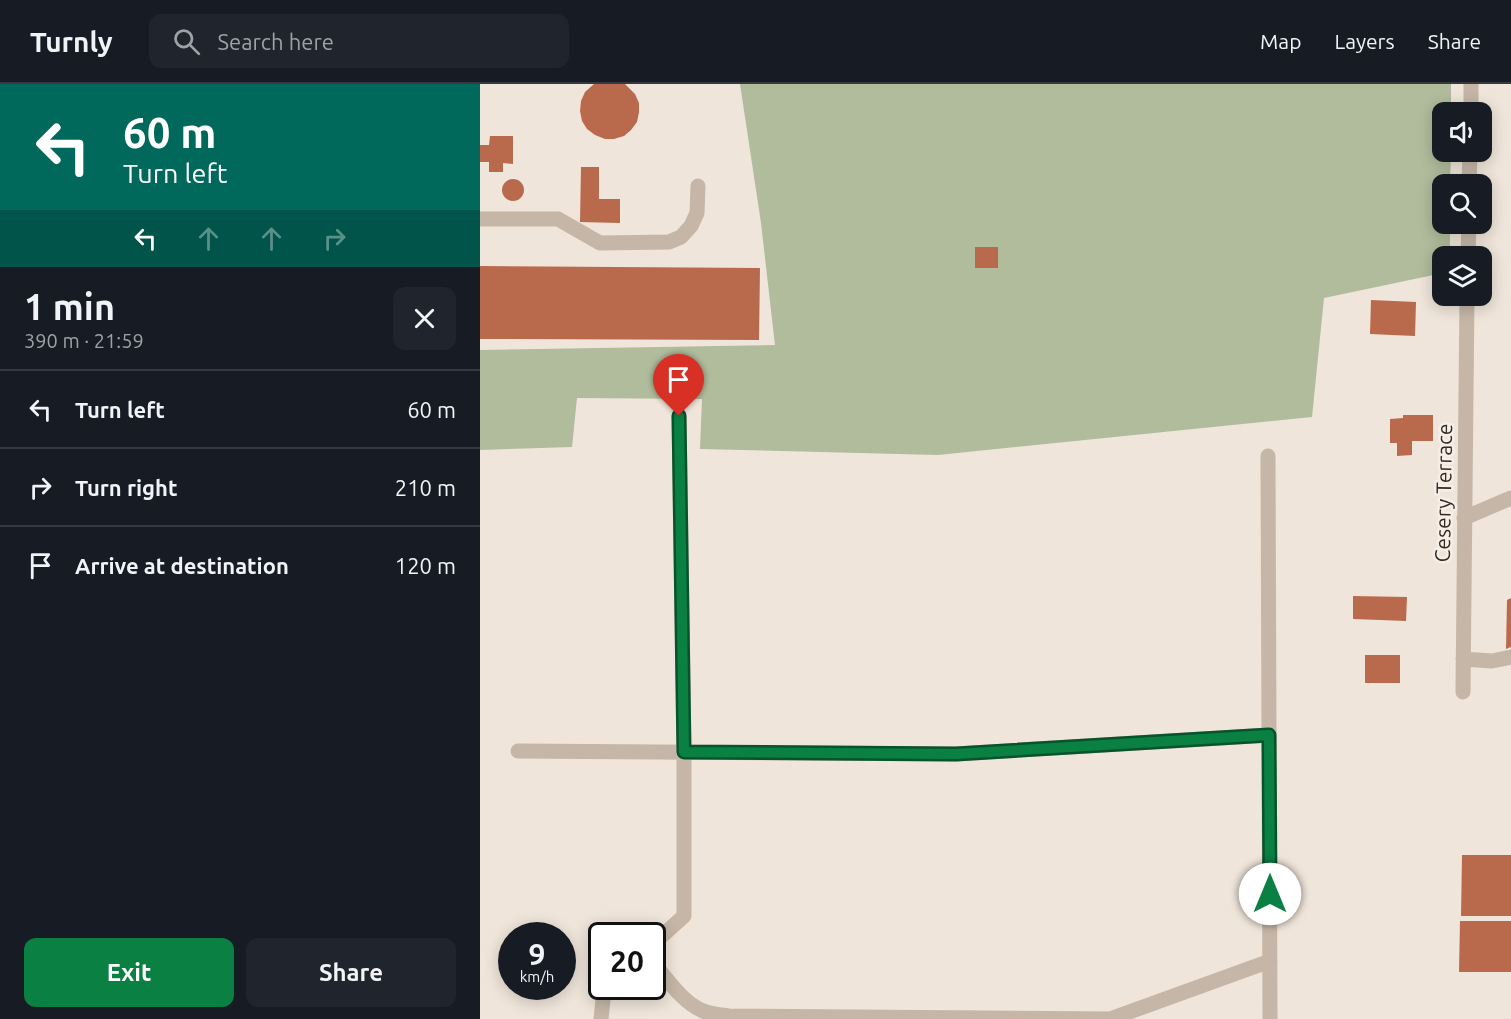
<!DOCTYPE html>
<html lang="en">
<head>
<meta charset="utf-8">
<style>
	:root { --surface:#171b24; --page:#20242c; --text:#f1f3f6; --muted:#9ea1a6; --line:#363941; --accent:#0b8043 }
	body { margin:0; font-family:Ubuntu,sans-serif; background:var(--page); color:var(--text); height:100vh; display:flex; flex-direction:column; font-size:22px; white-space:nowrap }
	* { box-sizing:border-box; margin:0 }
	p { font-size:20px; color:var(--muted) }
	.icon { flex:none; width:33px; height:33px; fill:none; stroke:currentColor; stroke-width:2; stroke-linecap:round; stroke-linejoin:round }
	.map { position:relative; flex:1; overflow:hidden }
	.panel { display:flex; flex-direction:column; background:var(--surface); width:480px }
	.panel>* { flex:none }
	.top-card { background:#00695c; color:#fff; overflow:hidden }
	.controls { position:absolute; left:952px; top:18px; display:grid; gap:12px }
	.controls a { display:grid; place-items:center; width:60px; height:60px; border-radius:12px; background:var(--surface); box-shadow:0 3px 15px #0003; font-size:30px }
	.speed { position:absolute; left:18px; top:838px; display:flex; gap:12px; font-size:30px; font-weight:700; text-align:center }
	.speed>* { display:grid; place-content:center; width:78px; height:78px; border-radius:50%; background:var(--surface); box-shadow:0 3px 15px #0003; line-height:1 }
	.speed small { font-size:15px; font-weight:400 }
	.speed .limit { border:3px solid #111; border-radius:9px; background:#fff; color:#111 }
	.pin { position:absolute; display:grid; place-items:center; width:51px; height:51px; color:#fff; margin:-62px -26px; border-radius:50% 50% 50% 0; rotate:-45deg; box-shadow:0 0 6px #0007 }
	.pin .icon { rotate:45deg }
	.me { position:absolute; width:66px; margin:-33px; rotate:0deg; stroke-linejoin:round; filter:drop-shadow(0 0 4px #0008) }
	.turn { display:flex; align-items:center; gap:21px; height:126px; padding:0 24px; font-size:27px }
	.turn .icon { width:78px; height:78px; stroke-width:2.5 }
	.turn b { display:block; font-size:42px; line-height:51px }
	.lanes { display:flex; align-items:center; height:57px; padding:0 24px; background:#0003; justify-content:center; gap:30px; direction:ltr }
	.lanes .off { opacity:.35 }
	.round { display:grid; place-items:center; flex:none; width:63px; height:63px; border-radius:12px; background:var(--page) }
	.headline { display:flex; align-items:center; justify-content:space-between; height:102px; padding:0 24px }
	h1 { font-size:36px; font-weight:700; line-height:45px }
	.action { display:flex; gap:12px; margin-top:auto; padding:12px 24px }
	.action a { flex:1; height:69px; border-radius:12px; background:var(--accent); color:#fff; font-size:24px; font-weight:700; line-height:69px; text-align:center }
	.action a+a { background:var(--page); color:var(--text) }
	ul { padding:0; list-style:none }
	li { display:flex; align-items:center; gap:18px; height:78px; padding:0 24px; border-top:2px solid var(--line) }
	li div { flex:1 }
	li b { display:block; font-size:22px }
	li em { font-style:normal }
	header { display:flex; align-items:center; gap:36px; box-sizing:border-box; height:84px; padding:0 30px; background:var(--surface); border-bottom:2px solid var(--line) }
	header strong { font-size:28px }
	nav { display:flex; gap:33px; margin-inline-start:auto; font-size:21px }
	.search { width:420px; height:54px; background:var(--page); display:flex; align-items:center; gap:15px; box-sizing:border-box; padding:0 21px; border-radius:12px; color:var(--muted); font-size:22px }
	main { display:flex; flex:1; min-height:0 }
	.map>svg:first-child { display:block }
	.green { fill:#b0bc9c }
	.building { fill:#ba6a4c }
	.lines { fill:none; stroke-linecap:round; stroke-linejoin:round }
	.minor { stroke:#c5b6a7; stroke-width:15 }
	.route-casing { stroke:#07532c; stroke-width:15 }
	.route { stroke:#0b8043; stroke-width:10 }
	.labels { text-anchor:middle; stroke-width:5; stroke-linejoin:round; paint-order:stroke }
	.street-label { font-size:21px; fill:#332b27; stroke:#f7efe6 }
</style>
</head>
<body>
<header>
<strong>Turnly</strong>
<div class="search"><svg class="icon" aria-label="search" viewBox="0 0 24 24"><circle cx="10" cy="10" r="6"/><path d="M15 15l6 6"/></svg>Search here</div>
<nav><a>Map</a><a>Layers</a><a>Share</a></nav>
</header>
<main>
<section class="panel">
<div class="top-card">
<div class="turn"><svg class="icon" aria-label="left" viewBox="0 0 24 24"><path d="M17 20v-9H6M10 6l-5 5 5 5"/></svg><div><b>60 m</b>Turn left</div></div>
<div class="lanes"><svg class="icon" aria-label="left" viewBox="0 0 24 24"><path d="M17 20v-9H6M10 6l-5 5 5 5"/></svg><svg class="icon off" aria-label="ahead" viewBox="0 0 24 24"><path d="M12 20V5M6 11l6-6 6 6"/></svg><svg class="icon off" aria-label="ahead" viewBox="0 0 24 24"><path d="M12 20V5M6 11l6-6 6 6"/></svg><svg class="icon off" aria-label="right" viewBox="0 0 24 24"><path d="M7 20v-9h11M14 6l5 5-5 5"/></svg></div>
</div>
<div class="headline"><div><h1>1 min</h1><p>390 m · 21:59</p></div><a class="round"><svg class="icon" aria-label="close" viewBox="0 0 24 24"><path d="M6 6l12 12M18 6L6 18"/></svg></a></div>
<ul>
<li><svg class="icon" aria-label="left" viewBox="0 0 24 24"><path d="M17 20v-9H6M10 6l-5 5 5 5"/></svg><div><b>Turn left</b></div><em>60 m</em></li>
<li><svg class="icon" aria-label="right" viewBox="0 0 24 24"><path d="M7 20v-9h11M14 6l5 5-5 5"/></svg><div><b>Turn right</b></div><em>210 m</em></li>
<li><svg class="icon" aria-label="arrive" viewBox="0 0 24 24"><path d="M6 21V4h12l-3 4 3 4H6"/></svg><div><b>Arrive at destination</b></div><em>120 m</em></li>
</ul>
<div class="action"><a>Exit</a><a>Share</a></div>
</section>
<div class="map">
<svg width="1031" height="935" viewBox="0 0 1031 935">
	<rect width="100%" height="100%" fill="#efe5da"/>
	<!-- green -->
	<path class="green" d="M260 0H971V28H963V68H971L970 100H963V140H970V172H963V189L844 214 832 333 458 371 220 365 222 315 97 314 92 363 0 366V266L295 261 281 139Z"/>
	<!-- building -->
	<path class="building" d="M114 0H145L155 10 159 19V28L157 38 151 46 144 52 134 55H125L115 51 107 45 102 37 100 27 101 17 105 8Z
		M10 52H33V80L23 79V88H9V78H0V61H9Z
		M101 83H119V115H140V139L100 138Z
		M22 106a11 11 0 1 1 22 0a11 11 0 1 1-22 0Z
		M495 163H518V184H495Z
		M0 182 280 184 279 256 0 255Z
		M891 216 936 218 935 252 890 250Z
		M923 331H953V357H932V371L917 372V359H910V335L923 334Z
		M873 512 927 513 926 537 873 535Z
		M1031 514V563L1026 565 1027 516Z
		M885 571H920V599H885Z
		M982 771H1031V832H981Z
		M980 837H1031V888H979Z"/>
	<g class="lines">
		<!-- minor -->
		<path class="minor" d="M991 28V0
			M989 100 990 68
			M0 135H78L120 159 189 158 201 153 211 142 217 129 218 102
			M988 172 989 140
			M788 372 790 935
			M984 434 1031 414
			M983 575 1012 577 1031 573
			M983 608 987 212
			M38 667 476 670 789 651
			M172 861 204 832V668L199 332
			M172 878C187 894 201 917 221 926 229 930 240 931 249 932L630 935 790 877
			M121 935 123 915 129 903"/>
	</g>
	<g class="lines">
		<!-- route casing -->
		<g class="route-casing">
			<path id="route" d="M199 332 204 668 476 670 789 651 790 810"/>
		</g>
		<!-- route -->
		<use href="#route" class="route"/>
	</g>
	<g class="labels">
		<!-- street labels -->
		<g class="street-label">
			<text transform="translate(964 409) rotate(-89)" y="7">Cesery Terrace</text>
		</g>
	</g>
</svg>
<div class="controls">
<a><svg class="icon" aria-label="sound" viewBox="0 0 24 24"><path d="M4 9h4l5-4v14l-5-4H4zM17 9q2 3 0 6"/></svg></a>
<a><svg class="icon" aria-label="search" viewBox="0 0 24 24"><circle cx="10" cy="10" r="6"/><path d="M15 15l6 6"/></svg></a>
<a><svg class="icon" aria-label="layers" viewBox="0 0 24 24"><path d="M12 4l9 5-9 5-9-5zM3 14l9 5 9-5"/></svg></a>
</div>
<div class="speed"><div>9<small>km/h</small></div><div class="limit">20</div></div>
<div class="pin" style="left:199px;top:332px;background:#d93025"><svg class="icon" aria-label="arrive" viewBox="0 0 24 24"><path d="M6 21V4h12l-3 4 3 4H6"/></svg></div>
<svg class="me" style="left:790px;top:810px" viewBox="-20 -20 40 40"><circle r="19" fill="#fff"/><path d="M0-13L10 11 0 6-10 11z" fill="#0b8043"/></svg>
</div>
</main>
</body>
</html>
